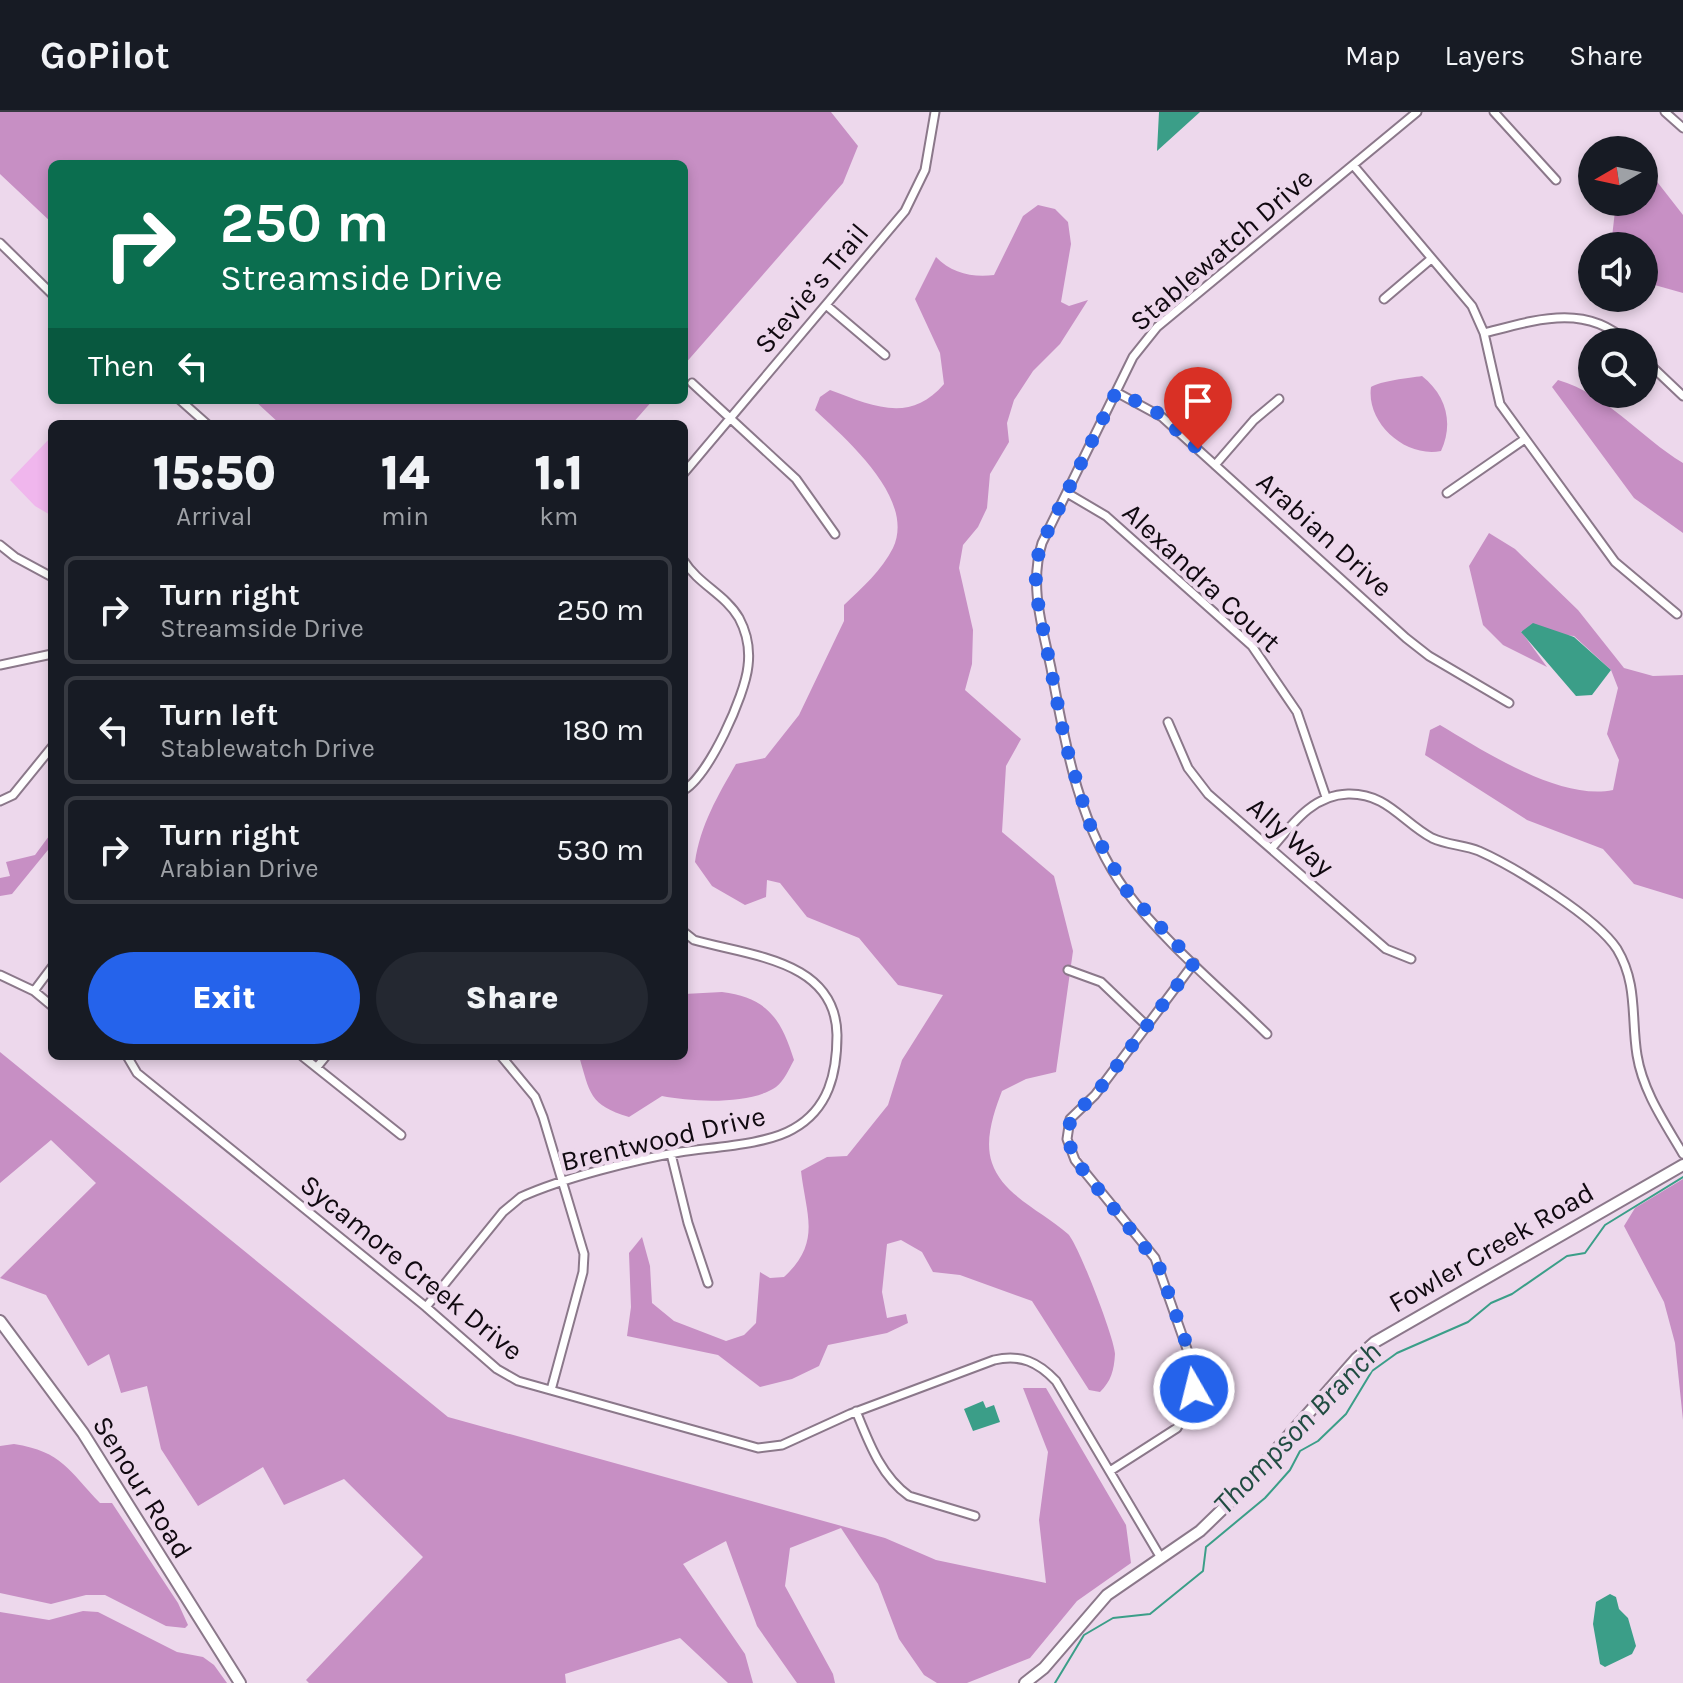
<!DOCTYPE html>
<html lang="en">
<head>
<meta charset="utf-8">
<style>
	:root { --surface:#171b24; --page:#242831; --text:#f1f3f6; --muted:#9ea1a6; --line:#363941; --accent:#2563eb }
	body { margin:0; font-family:Karla,sans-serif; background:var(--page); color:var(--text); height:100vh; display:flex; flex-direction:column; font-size:30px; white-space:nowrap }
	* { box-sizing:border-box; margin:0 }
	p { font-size:26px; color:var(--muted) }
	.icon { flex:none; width:44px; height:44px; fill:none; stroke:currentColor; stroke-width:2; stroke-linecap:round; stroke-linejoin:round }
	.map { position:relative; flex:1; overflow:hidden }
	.side { position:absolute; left:48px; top:308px; width:640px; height:640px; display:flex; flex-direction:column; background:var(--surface); border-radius:12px; box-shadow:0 4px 12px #0003 }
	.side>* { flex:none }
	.banner { position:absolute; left:48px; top:48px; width:640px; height:244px; border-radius:12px; box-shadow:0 4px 12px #0003; background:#0b6e4f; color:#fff; overflow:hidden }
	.needle { width:52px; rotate:261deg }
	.fabs { position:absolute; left:1578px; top:24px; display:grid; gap:16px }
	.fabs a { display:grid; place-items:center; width:80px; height:80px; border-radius:50%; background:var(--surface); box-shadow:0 4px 12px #0003; font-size:40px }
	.pin { position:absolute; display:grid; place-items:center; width:68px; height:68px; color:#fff; margin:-82px -34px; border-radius:50% 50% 50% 0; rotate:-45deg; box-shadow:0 0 8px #0007 }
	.pin .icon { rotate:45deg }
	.me { position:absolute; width:88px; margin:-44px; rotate:352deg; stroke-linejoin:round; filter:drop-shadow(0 0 6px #0008) }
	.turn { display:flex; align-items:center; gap:28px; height:168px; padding:0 40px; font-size:36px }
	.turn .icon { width:104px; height:104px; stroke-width:2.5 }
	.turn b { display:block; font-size:56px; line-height:68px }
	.then { display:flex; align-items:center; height:76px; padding:0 40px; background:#0003; gap:16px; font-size:30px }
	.eta { display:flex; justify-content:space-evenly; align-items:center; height:136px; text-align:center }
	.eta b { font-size:48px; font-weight:800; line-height:56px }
	.cta { display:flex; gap:16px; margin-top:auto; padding:16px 40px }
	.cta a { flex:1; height:92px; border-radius:48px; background:var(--accent); color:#fff; font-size:32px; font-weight:800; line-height:92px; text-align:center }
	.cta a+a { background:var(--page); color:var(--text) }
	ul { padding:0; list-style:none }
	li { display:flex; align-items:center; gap:24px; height:108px; margin:0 16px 12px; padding:0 24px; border:4px solid var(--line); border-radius:12px }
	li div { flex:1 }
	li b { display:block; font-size:30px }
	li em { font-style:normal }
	header { display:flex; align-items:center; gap:48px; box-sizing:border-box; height:112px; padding:0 40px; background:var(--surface); border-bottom:2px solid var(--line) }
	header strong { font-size:38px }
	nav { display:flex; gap:44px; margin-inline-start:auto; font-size:28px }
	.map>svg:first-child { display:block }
	.green { fill:#f0b6ed }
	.forest { fill:#c78fc4 }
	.water { fill:#3b9e88 }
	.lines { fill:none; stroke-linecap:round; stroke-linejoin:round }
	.stream { stroke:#3b9e88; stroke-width:2 }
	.street-casing { stroke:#8b788a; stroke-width:11 }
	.secondary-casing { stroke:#8b788a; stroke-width:14 }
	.street { stroke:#fff; stroke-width:7 }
	.secondary { stroke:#fff; stroke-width:10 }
	.route { stroke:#2563eb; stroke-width:14; stroke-dasharray:0 25.2 }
	.labels { text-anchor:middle; stroke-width:8; stroke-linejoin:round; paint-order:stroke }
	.street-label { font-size:28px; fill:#100910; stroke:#edd8ec }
	.water-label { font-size:30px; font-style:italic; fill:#214c42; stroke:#edd8ec }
</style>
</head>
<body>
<header>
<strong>GoPilot</strong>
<nav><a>Map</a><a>Layers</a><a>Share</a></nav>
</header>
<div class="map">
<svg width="1683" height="1571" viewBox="0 0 1683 1571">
	<rect width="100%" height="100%" fill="#edd8ec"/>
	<!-- green -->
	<path class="green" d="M52 324V404L35 394 10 368Z"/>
	<!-- forest -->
	<path class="forest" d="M0 0H831L858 34 843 71 684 253V52H52V111L0 62Z
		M1644 59 1651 62 1683 103V181L1644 170V134H1611L1616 90H1644Z
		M1038 93 1055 97 1068 110 1071 132 1061 190 1069 194 1088 188 1060 232 1033 259 1014 288 1007 311 1009 330 990 362 987 396 978 415 963 433 959 456 973 518 972 552 965 578 1021 627 1006 654 1002 720 1054 764 1073 839 1056 960 1026 967 1002 979C994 1000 984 1028 992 1051 1003 1084 1044 1100 1068 1122 1078 1131 1115 1228 1115 1242 1114 1259 1111 1269 1100 1280L1089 1278 1032 1189 960 1163 933 1160 922 1140 901 1128 887 1132 882 1180 887 1206 906 1202 908 1211 887 1221 828 1233 819 1254 792 1267 760 1275 718 1243 627 1224 631 1195 629 1141 642 1125 650 1154 652 1191 674 1209 726 1229 744 1223 756 1211 760 1160 770 1166 784 1165C822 1130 806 1103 801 1059L827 1045 847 1044 888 993 902 948 943 883 898 873 859 826 807 805 780 771 767 768 766 785 745 793 712 774 695 750C700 714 718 683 736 652L765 646 799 603 844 509V493C862 476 882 458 893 436 916 387 847 328 815 298L820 285 830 278C873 294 910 312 944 272L940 241 915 187 936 145C951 161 973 166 994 163L1023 104Z
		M1422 264C1446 283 1454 311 1441 339 1405 346 1366 311 1371 275 1380 269 1409 266 1422 264Z
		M1558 268C1607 282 1640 325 1683 351V421L1634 386 1552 275Z
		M254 288H653L632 312H280Z
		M1489 421 1515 437 1578 498 1624 556 1653 564 1683 563V787L1634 772 1603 737 1527 708 1425 643 1430 618 1440 613C1485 640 1561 689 1613 678L1619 648 1607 622 1618 576 1611 558 1574 524 1521 519 1547 555 1503 533 1483 513 1469 454Z
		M52 720V733L12 782 0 784V766L10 764 6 750 35 743Z
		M722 880C768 886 781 907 794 948 789 957 784 969 776 975 750 993 692 990 662 984L629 1005C589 993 590 981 579 944H684V882Z
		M0 940 448 1305 885 1426 936 1448 1046 1471 1039 1408 1048 1340 1023 1276H1046L1126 1413 1131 1451 1077 1489 1030 1546 967 1571H937L924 1563 899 1527 878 1472 841 1416 790 1436 785 1474 833 1562 835 1571H797L757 1514 726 1429 683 1452 745 1542 753 1571H728L680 1526 565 1562 566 1571H309L306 1568 423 1445 344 1367 284 1393 263 1355 198 1394 161 1337 147 1274 121 1281 109 1242 88 1254 46 1183 0 1166 96 1071 51 1028 0 1071Z
		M1683 1067V1308L1675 1231 1664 1190 1624 1114 1635 1096Z
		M14 1332C63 1340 68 1358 100 1391H112L178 1491 188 1513 185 1516 166 1514 105 1483H86L51 1492 0 1481V1334Z
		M83 1499 98 1500 177 1540 203 1545 214 1553 227 1571H0V1500L49 1508Z"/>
	<!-- water -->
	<path class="water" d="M1159 0H1200L1157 39Z
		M1533 511 1574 525 1611 558 1592 583 1576 584 1521 520Z
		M983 1289 986 1296 994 1293 1000 1310 973 1319 964 1297Z
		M1610 1482 1616 1485 1619 1497 1628 1506 1636 1534 1632 1542 1605 1555 1600 1552 1593 1512 1596 1490Z"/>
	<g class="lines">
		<!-- stream -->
		<path class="stream" d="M1055 1571 1084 1523 1113 1506 1150 1502 1203 1459 1206 1435 1265 1386 1290 1358 1300 1339 1318 1329 1346 1302 1372 1259 1397 1241 1468 1210 1491 1191 1512 1182 1567 1144 1585 1141 1605 1113 1683 1065"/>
		<!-- street casing -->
		<g class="street-casing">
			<path id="street" d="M1494 0 1556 68
				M1665 0 1683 16
				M1353 53 1472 194 1484 221 1500 292 1615 450 1677 502
				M0 131 52 182
				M1384 187 1431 147
				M826 193 885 243
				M1484 221C1532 209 1585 190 1627 230
				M1644 247 1683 284
				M692 271 796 367 835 422
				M1116 280 1162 305 1406 526 1429 544 1509 591
				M180 288 207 312
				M1215 353 1254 308 1279 287
				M684 361 905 99 925 58 935 0
				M1067 381 1106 404 1252 534 1297 600 1326 685
				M1447 381 1525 327
				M0 433 15 445 52 465
				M684 449C698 472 726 483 739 506 747 521 750 538 748 554 745 584 709 663 684 678
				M0 553 52 542
				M1168 610 1188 656 1208 682 1386 837 1411 847
				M0 689 13 683 52 635
				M1272 736C1293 711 1313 683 1348 682 1387 681 1402 710 1432 726 1447 733 1464 733 1479 739 1515 755 1596 805 1617 837 1638 872 1631 906 1637 943 1643 980 1665 1011 1683 1042
				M1068 858 1101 870 1148 915
				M0 863 34 879 52 894
				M34 879 52 855
				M1267 922C1220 876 1165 831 1126 779 1079 715 1065 632 1051 556 1042 514 1029 473 1042 431L1133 245 1157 215 1417 0
				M127 944 137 961 426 1195 497 1257 518 1269 758 1336 782 1333 850 1302 994 1248C1021 1242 1038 1250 1056 1269L1161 1446
				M302 944 401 1023
				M501 944 535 985 543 1005 584 1142 583 1160 551 1278
				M317 955 326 944
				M671 1042 688 1111 708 1171
				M426 1195 503 1100 521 1085C563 1066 634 1048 680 1040 712 1035 766 1033 793 1017 829 997 837 961 837 923 836 848 750 844 694 828L684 820
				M856 1299C869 1331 881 1364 909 1384L975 1404
				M1110 1359 1177 1316 1193 1284 1194 1257 1155 1146 1075 1048 1067 1027 1070 1007 1095 983 1194 851"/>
		</g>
		<!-- secondary casing -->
		<g class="secondary-casing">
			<path id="secondary" d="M0 1209 83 1321 240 1571
				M1025 1571 1044 1556 1107 1483 1200 1419 1233 1387 1356 1247 1375 1230 1683 1053"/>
		</g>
		<!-- street -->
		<use href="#street" class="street"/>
		<!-- secondary -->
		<use href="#secondary" class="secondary"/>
	</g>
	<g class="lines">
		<!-- route -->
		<path class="route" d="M1194 1277 1191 1245 1158 1152 1075 1048 1066 1022 1073 1003 1095 983 1194 851 1126 778 1089 711 1065 630 1037 486 1035 454 1042 431 1116 280 1153 297 1198 337"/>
	</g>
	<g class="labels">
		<!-- street labels -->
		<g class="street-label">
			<text transform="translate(1221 137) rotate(-41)" y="10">Stablewatch Drive</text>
			<text transform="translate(811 176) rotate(-50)" y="10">Stevie’s Trail</text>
			<text transform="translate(1325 422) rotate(42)" y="10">Arabian Drive</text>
			<text transform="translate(1202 465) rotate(43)" y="10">Alexandra Court</text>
			<text transform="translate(1291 724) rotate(41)" y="10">Ally Way</text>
			<text transform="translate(663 1026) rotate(-13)" y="10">Brentwood Drive</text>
			<text transform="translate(1491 1135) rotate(-30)" y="10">Fowler Creek Road</text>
			<text transform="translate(412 1155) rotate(39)" y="10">Sycamore Creek Drive</text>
			<text transform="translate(143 1375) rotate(58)" y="10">Senour Road</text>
		</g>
		<!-- water labels -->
		<g class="water-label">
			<text transform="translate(1297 1316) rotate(-46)" y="10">Thompson Branch</text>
		</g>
	</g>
</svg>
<div class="fabs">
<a><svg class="needle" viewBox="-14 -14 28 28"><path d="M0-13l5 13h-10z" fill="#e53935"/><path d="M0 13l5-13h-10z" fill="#9ea1a6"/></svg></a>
<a><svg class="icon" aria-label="sound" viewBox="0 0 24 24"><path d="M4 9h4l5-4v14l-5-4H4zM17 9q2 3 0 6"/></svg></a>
<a><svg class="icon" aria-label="search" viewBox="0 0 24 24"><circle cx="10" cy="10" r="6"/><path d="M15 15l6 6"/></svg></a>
</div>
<div class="pin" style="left:1198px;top:337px;background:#d93025"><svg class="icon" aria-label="arrive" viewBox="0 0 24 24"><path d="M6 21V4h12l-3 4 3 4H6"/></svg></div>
<svg class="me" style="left:1194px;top:1277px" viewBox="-20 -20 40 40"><circle r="17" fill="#2563eb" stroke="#fff" stroke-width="3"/><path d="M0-11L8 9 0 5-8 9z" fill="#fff"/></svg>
<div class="banner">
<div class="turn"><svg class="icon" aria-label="right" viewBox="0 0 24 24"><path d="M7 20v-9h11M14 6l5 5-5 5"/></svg><div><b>250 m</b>Streamside Drive</div></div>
<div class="then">Then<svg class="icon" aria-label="left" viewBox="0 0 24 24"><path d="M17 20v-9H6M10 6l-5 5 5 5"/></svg></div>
</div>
<section class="side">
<div class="eta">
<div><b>15:50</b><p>Arrival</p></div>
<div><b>14</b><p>min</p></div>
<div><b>1.1</b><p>km</p></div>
</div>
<ul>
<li><svg class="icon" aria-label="right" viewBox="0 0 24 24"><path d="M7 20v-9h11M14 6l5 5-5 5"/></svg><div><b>Turn right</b><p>Streamside Drive</p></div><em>250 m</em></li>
<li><svg class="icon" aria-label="left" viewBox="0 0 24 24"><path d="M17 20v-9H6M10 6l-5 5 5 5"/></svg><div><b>Turn left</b><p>Stablewatch Drive</p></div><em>180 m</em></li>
<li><svg class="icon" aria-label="right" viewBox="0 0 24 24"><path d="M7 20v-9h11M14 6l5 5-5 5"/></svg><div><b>Turn right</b><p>Arabian Drive</p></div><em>530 m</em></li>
</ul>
<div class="cta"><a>Exit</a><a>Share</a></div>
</section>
</div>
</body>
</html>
